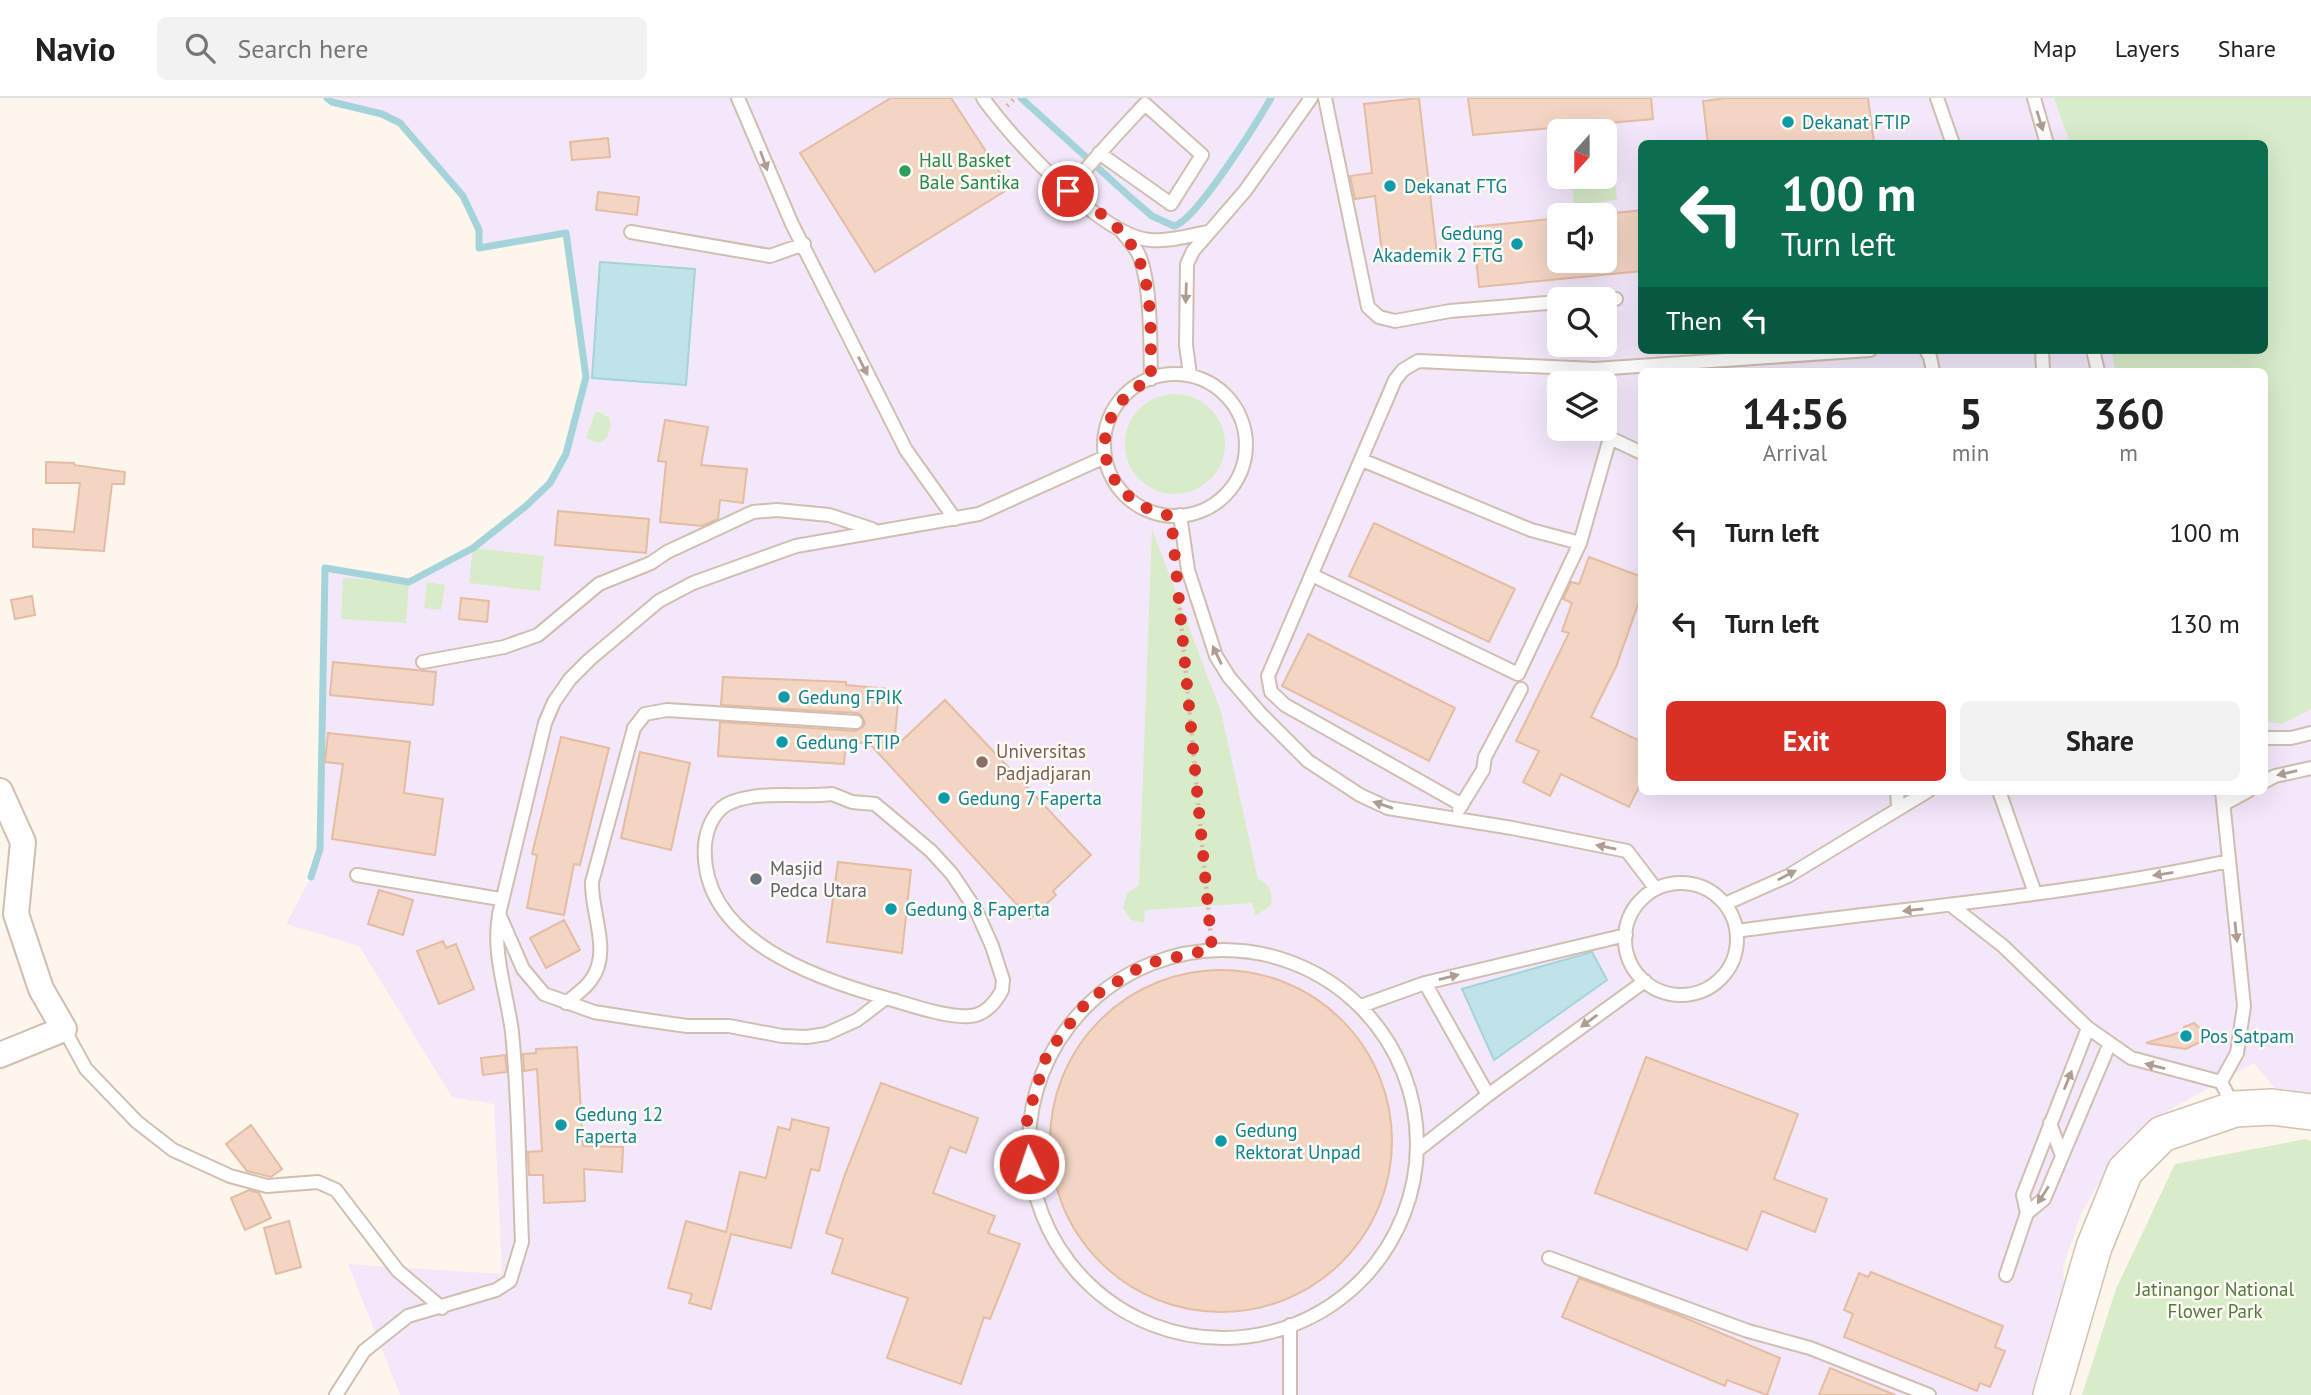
<!DOCTYPE html>
<html lang="en">
<head>
<meta charset="utf-8">
<style>
	:root { --surface:#fff; --page:#f2f2f2; --text:#222; --muted:#767676; --line:#e0e0e0; --accent:#d93025 }
	body { margin:0; font-family:"PT Sans",sans-serif; background:var(--page); color:var(--text); height:100vh; display:flex; flex-direction:column; font-size:26px; white-space:nowrap }
	* { box-sizing:border-box; margin:0 }
	p { font-size:23px; color:var(--muted) }
	.icon { flex:none; width:38px; height:38px; fill:none; stroke:currentColor; stroke-width:2; stroke-linecap:round; stroke-linejoin:round }
	.map { position:relative; flex:1; overflow:hidden }
	.panel { position:absolute; left:1638px; top:270px; width:630px; height:427px; display:flex; flex-direction:column; background:var(--surface); border-radius:10px; box-shadow:0 7px 28px #0002 }
	.panel>* { flex:none }
	.top-card { position:absolute; left:1638px; top:42px; width:630px; height:214px; border-radius:10px; box-shadow:0 7px 28px #0002; background:#0b6e4f; color:#fff; overflow:hidden }
	.needle { width:46px; rotate:201deg }
	.tools { position:absolute; left:1547px; top:21px; display:grid; gap:14px }
	.tools a { display:grid; place-items:center; width:70px; height:70px; border-radius:10px; background:var(--surface); box-shadow:0 7px 28px #0002; font-size:35px }
	.pin { position:absolute; display:grid; place-items:center; width:60px; height:60px; color:#fff; margin:-30px; border:4px solid #fff; border-radius:50%; box-shadow:0 2px 7px #0007 }
	.me { position:absolute; width:77px; margin:-38px; rotate:357deg; stroke-linejoin:round; filter:drop-shadow(0 0 5px #0008) }
	.turn { display:flex; align-items:center; gap:24px; height:147px; padding:0 28px; font-size:32px }
	.turn .icon { width:91px; height:91px; stroke-width:2.5 }
	.turn b { display:block; font-size:49px; line-height:60px }
	.then { display:flex; align-items:center; height:66px; padding:0 28px; background:#0003; gap:14px; font-size:26px }
	.eta { display:flex; justify-content:space-evenly; align-items:center; height:119px; text-align:center }
	.eta b { font-size:42px; font-weight:700; line-height:49px }
	.cta { display:flex; gap:14px; margin-top:auto; padding:14px 28px }
	.cta a { flex:1; height:80px; border-radius:10px; background:var(--accent); color:#fff; font-size:28px; font-weight:700; line-height:80px; text-align:center }
	.cta a+a { background:var(--page); color:var(--text) }
	ul { padding:0; list-style:none }
	li { display:flex; align-items:center; gap:21px; height:91px; padding:0 28px }
	li div { flex:1 }
	li b { display:block; font-size:26px }
	li em { font-style:normal }
	header { display:flex; align-items:center; gap:42px; box-sizing:border-box; height:98px; padding:0 35px; background:var(--surface); border-bottom:2px solid var(--line) }
	header strong { font-size:33px }
	nav { display:flex; gap:38px; margin-inline-start:auto; font-size:24px }
	.search { width:490px; height:63px; background:var(--page); display:flex; align-items:center; gap:18px; box-sizing:border-box; padding:0 24px; border-radius:10px; color:var(--muted); font-size:26px }
	.map>svg:first-child { display:block }
	.education { fill:#f3e8fa; fill-rule:evenodd }
	.green { fill:#d8ecc9; fill-rule:evenodd }
	.water { fill:#bfe3e8; stroke:#a5d3da; stroke-width:2 }
	.lines { fill:none; stroke-linecap:round; stroke-linejoin:round }
	.stream { stroke:#a5d3da; stroke-width:7 }
	.building { fill:#f3d5c3; stroke:#e6bba3; stroke-width:2 }
	.lane-casing { stroke:#d1beb0; stroke-width:16 }
	.street-casing { stroke:#d1beb0; stroke-width:28 }
	.secondary-casing { stroke:#d6c0b0; stroke-width:38 }
	.path { stroke:#d9b8a5; stroke-width:4.5; stroke-dasharray:2 5; stroke-linecap:butt }
	.lane { stroke:#fff; stroke-width:12 }
	.street { stroke:#fff; stroke-width:24 }
	.secondary { stroke:#fff; stroke-width:35 }
	.oneway { fill:#af9d94 }
	.route { stroke:#d93025; stroke-width:12; stroke-dasharray:0 21.6 }
	.culture-dot { fill:#0f9aa8; stroke:#fffaf3; stroke-width:2.5 }
	.leisure-dot { fill:#2e9e5b; stroke:#fffaf3; stroke-width:2.5 }
	.education-dot { fill:#8d6e63; stroke:#fffaf3; stroke-width:2.5 }
	.worship-dot { fill:#6b7280; stroke:#fffaf3; stroke-width:2.5 }
	.labels { text-anchor:middle; stroke-width:5; stroke-linejoin:round; paint-order:stroke }
	.culture-label { font-size:19px; fill:#0d838f; stroke:#fffaf3; text-anchor:start }
	.leisure-label { font-size:19px; fill:#27864d; stroke:#fffaf3; text-anchor:start }
	.education-label { font-size:19px; fill:#785e54; stroke:#fffaf3; text-anchor:start }
	.worship-label { font-size:19px; fill:#5b616d; stroke:#fffaf3; text-anchor:start }
	.park-label { font-size:19px; fill:#537a41; stroke:#fffaf3 }
</style>
</head>
<body>
<header>
<strong>Navio</strong>
<div class="search"><svg class="icon" aria-label="search" viewBox="0 0 24 24"><circle cx="10" cy="10" r="6"/><path d="M15 15l6 6"/></svg>Search here</div>
<nav><a>Map</a><a>Layers</a><a>Share</a></nav>
</header>
<div class="map">
<svg width="2311" height="1297" viewBox="0 0 2311 1297">
	<rect width="100%" height="100%" fill="#fdf6ec"/>
	<!-- education -->
	<path class="education" d="M327 0H2311V1004L2277 993 2254 965 2146 1025 2121 1049 2082 1114 2063 1169 2066 1208 2042 1297H400L348 1166 502 1176 494 1006 452 999 359 848 286 826 311 779 320 751 325 470 409 484 473 450 526 408 550 385 566 356 586 279 566 135 479 150V132L463 98 400 25 382 16 332 4ZM1559 33H1605V79H1559ZM1642 46H2264V252H1642ZM1559 117H1605V163H1559ZM1559 201H1605V247H1559ZM1642 273H2264V693H1642ZM1559 285H1605V331H1559Z"/>
	<!-- green -->
	<path class="green" d="M2054 0H2311V611L2282 626 2264 623V273H2115L2112 252H2264V46L2070 45Z
		M1609 28 1617 102 1574 107 1571 79H1605V33L1566 32Z
		M1125 346a50 50 0 1 1 100 0a50 50 0 1 1-100 0Z
		M599 314 609 319 611 328 607 340 599 345 586 340 595 315Z
		M1152 431 1221 614 1258 781C1270 787 1273 793 1271 807L1256 818 1252 805 1145 812 1144 825 1131 822 1123 810 1127 795 1139 787Z
		M473 450 544 458 540 493 469 485Z
		M343 480 409 484 406 525 341 521Z
		M427 484 445 487 441 512 424 510Z
		M1224 872C1313 882 1384 938 1392 1032 1396 1087 1371 1139 1330 1175 1298 1202 1251 1217 1209 1213 994 1190 994 887 1224 872ZM1242 924C1266 927 1293 941 1308 961L1296 972 1306 984 1317 1005 1280 1019C1269 996 1251 980 1224 976L1223 936 1241 938ZM1211 937 1212 976C1144 982 1132 1064 1187 1101L1163 1153C1100 1119 1081 1053 1108 988 1129 999 1145 995 1141 968 1160 951 1187 938 1211 937ZM1321 1016 1323 1038C1305 1055 1320 1065 1339 1067 1331 1122 1275 1167 1220 1166L1222 1153 1219 1146 1205 1141 1195 1150 1192 1163 1177 1159 1201 1105C1254 1111 1285 1083 1284 1030Z
		M2306 1041 2311 1043V1297H2082L2116 1191 2175 1066Z"/>
	<!-- water -->
	<path class="water" d="M600 164 695 171 686 287 592 280Z
		M1592 854 1607 882 1494 962 1462 891Z"/>
	<g class="lines">
		<!-- stream -->
		<path class="stream" d="M1021 0 1130 99 1152 118 1174 128C1195 124 1258 23 1271 0
			M311 779 320 751 325 470 409 484 473 450 526 408 550 385 566 356 586 279 566 135 479 150V132L463 98 400 25 382 16 332 4 327 0"/>
	</g>
	<!-- building -->
	<path class="building" d="M891 0H951L1010 90 875 174 800 55Z
		M1419 0 1437 157 1383 163 1375 98 1355 101 1350 78 1372 75 1364 6Z
		M1468 0H1651L1653 21 1473 37Z
		M1727 0H1868L1874 44 1708 46 1703 3Z
		M608 40 610 59 572 62 570 44Z
		M598 94 639 99 637 117 596 112Z
		M1642 112V173L1479 189 1473 129 1559 120V163H1605V116Z
		M665 322 708 329 701 367 747 371 743 405 720 402 718 421 702 428 660 424 666 364 658 363Z
		M46 364 74 365V367L125 374 124 386H112L104 453 33 449V431L74 434 80 385H46Z
		M558 413 649 421 646 455 555 447Z
		M1374 425 1515 491 1489 544 1349 478Z
		M1589 459 1642 479V495L1616 569 1591 619 1642 644V683L1629 709 1561 676 1550 698 1523 684 1539 653 1516 643 1569 535 1562 533 1572 505 1563 501 1571 484 1579 486Z
		M32 498 35 517 15 521 11 502Z
		M461 500 489 503 487 524 459 521Z
		M1308 536 1455 610 1429 663 1282 588Z
		M333 564 436 574 433 607 330 597Z
		M723 579 846 584V587L899 592 894 650 945 602 1091 757 1053 793 1056 797 1030 821 870 646 846 643 844 666 718 658 720 624 855 633 863 629 865 624 861 617 857 615 721 607Z
		M328 635 410 644 404 695 443 701 435 757 332 741 343 666 325 664Z
		M561 639 609 650 580 767 574 766 564 817 527 810 537 757 532 756Z
		M640 654 690 665 671 752 621 740Z
		M838 764 911 772 902 855 827 844Z
		M379 792 413 802 403 837 368 826Z
		M564 822 580 852 546 870 530 840Z
		M443 843 446 850 456 846 474 891 439 906 417 853Z
		M1050 1043a171 171 0 1 1 342 0a171 171 0 1 1-342 0Z
		M2194 925 2203 933 2204 942 2186 951 2146 945 2181 934 2184 929Z
		M577 949 583 1048 623 1049 622 1074 584 1071 585 1103 544 1105 543 1077H529L528 1054 542 1053 537 971 524 973 523 956 536 955V951Z
		M505 957 507 974 483 977 481 960Z
		M1646 959 1798 1016 1774 1081 1827 1101 1815 1134 1762 1113 1747 1152 1595 1095Z
		M881 985 978 1020 966 1055 950 1049 933 1095 995 1118 988 1135 1020 1146 990 1221 984 1219 961 1286 887 1260 908 1200 832 1175 843 1141 826 1135 844 1079Z
		M792 1021 829 1030 819 1073 811 1071 791 1150 731 1136 711 1211 689 1205 692 1196 668 1190 686 1123 726 1134 740 1074 766 1080 778 1029 790 1032Z
		M251 1027 282 1071 271 1079 247 1073 226 1046Z
		M249 1092 259 1095 271 1120 245 1132 231 1100Z
		M289 1123 301 1169 276 1176 264 1130Z
		M1871 1174 2003 1228 1995 1249 2005 1253 1990 1289 1980 1285 1977 1293 1844 1239 1853 1216 1844 1212 1859 1175 1868 1179Z
		M1579 1180 1678 1217 1780 1260 1767 1297 1727 1282 1725 1288 1562 1219Z
		M1830 1270 1895 1297H1819Z"/>
	<g class="lines">
		<!-- lane casing -->
		<g class="lane-casing">
			<path id="lane" d="M738 0 792 126 906 352 955 421
				M983 0C1011 40 1101 138 1150 142 1169 144 1190 137 1209 134
				M1325 0 1368 209 1379 219 1395 223 1450 213 1559 204
				M1937 0 1953 46
				M2034 0 2047 46
				M1068 93C1092 62 1119 34 1145 6L1202 57 1171 106 1099 55
				M631 134 770 158 804 146
				M1122 134C1127 140 1134 148 1138 155 1152 184 1150 248 1151 281
				M1605 202 1616 201
				M1926 252 1930 259 1933 273
				M2042 252 2043 273
				M2093 252 2098 273
				M1104 347a71 71 0 1 1 142 0a71 71 0 1 1-142 0Z
				M1190 277 1186 247 1187 166 1193 153 1245 93 1311 0
				M1605 327 1610 340 1642 355
				M1362 362 1531 432 1580 445 1610 340
				M1180 417 1188 472 1216 558 1229 579 1260 615 1308 663 1360 697 1388 710 1512 730 1627 753 1656 791
				M1312 477 1518 576 1580 445
				M423 564 504 549 538 537 599 486 651 465 667 454 753 414 777 412 829 417 872 431
				M2264 640H2291L2311 635
				M2264 684 2275 678 2311 670
				M1897 693 1898 709
				M1999 693 2035 795
				M832 696 852 704 875 706 931 753 952 776 976 812 992 848 1003 882 1002 892C996 904 985 917 970 918 949 920 913 908 893 902 819 882 698 842 705 746 707 729 715 710 732 704 763 692 799 700 832 696Z
				M2224 706 2248 693
				M1462 707 1285 607 1271 594 1268 578 1395 282 1403 272 1418 263 1595 271 1870 252
				M1459 711 1483 672 1485 659 1521 591
				M357 777 500 801
				M1625 841a56 56 0 1 1 112 0a56 56 0 1 1-112 0Z
				M1725 806 1788 778 1928 693
				M1952 808 2003 848 2088 930 2131 960 2221 984 2234 1009
				M1737 833C1901 810 2067 798 2229 763
				M1029 1046a194 194 0 1 1 388 0a194 194 0 1 1-388 0Z
				M1425 885 1488 997
				M886 900 857 922 826 936 807 939 782 938 729 928H687L645 922 594 914 544 896 523 871 499 816 545 625 554 604 570 581 589 562 659 503 693 485 796 448 979 416 1105 359
				M566 905C574 898 585 891 591 882 612 854 591 816 592 784L634 630 645 616 667 612 856 624
				M1361 908 1425 885 1626 837
				M64 931 86 971 137 1024 173 1052 230 1078 267 1088 318 1084 336 1092 398 1173 442 1210
				M2221 984 2237 955 2244 908 2222 693
				M2050 1025 2062 1058
				M1419 1051 1488 997 1645 883
				M2027 1115 2044 1101 2110 945
				M1549 1160 1748 1233 1810 1250 1929 1297
				M2006 1177 2027 1115 2023 1097 2088 930
				M336 1297 364 1253 408 1218 496 1192 510 1183 522 1144C519 1074 519 1004 512 934 507 895 492 856 499 817
				M1290 1297V1227"/>
		</g>
		<!-- street casing -->
		<g class="street-casing">
			<path id="street" d="M0 693 23 744 16 816 41 891 64 931 0 957"/>
		</g>
		<!-- secondary casing -->
		<g class="secondary-casing">
			<path id="secondary" d="M2051 1297 2094 1149 2125 1073 2162 1036 2235 1011 2272 1009 2311 1014"/>
		</g>
		<!-- path -->
		<path class="path" d="M1007 8 1015 0
			M1179 503 1212 851"/>
		<!-- lane -->
		<use href="#lane" class="lane"/>
		<!-- street -->
		<use href="#street" class="street"/>
		<!-- secondary -->
		<use href="#secondary" class="secondary"/>
	</g>
	<!-- one-way arrows -->
	<defs><path id="oneway-solid" d="M-6-.8H1V-3.2L6.5 0L1 3.2V.8H-6Z" transform="scale(1.75)"/></defs>
	<g class="oneway">
		<use href="#oneway-solid" transform="translate(2040 23) rotate(73)"/>
		<use href="#oneway-solid" transform="translate(764 63) rotate(70)"/>
		<use href="#oneway-solid" transform="translate(1186 195) rotate(92)"/>
		<use href="#oneway-solid" transform="translate(863 268) rotate(63)"/>
		<use href="#oneway-solid" transform="translate(1217 557) rotate(-116)"/>
		<use href="#oneway-solid" transform="translate(2287 675) rotate(167)"/>
		<use href="#oneway-solid" transform="translate(1383 707) rotate(-161)"/>
		<use href="#oneway-solid" transform="translate(1606 749) rotate(-168)"/>
		<use href="#oneway-solid" transform="translate(2163 776) rotate(171)"/>
		<use href="#oneway-solid" transform="translate(1787 777) rotate(-28)"/>
		<use href="#oneway-solid" transform="translate(1913 812) rotate(174)"/>
		<use href="#oneway-solid" transform="translate(2236 834) rotate(84)"/>
		<use href="#oneway-solid" transform="translate(1449 879) rotate(-14)"/>
		<use href="#oneway-solid" transform="translate(1589 923) rotate(144)"/>
		<use href="#oneway-solid" transform="translate(2155 968) rotate(-166)"/>
		<use href="#oneway-solid" transform="translate(2068 982) rotate(-68)"/>
		<use href="#oneway-solid" transform="translate(2043 1097) rotate(123)"/>
	</g>
	<g class="lines">
		<!-- route -->
		<path class="route" d="M1029 1066 1027 1021 1047 956 1088 902 1145 866 1212 851 1171 418C1094 403 1080 316 1151 281 1150 234 1156 173 1123 136 1109 119 1086 106 1068 93"/>
	</g>
	<!-- markers -->
	<g class="culture-dot">
		<circle cx="1788" cy="24" r="7"/>
		<circle cx="1390" cy="88" r="7"/>
		<circle cx="1517" cy="146" r="7"/>
		<circle cx="784" cy="599" r="7"/>
		<circle cx="782" cy="644" r="7"/>
		<circle cx="944" cy="700" r="7"/>
		<circle cx="891" cy="811" r="7"/>
		<circle cx="2186" cy="938" r="7"/>
		<circle cx="561" cy="1027" r="7"/>
		<circle cx="1221" cy="1043" r="7"/>
	</g>
	<circle class="leisure-dot" cx="905" cy="73" r="7"/>
	<circle class="education-dot" cx="982" cy="664" r="7"/>
	<circle class="worship-dot" cx="756" cy="781" r="7"/>
	<g class="labels">
		<!-- culture labels -->
		<g class="culture-label">
			<text x="1802" y="31">Dekanat FTIP</text>
			<text x="1404" y="95">Dekanat FTG</text>
			<text x="1503" y="142" text-anchor="end">Gedung<tspan x="1503" dy="22">Akademik 2 FTG</tspan></text>
			<text x="798" y="606">Gedung FPIK</text>
			<text x="796" y="651">Gedung FTIP</text>
			<text x="958" y="707">Gedung 7 Faperta</text>
			<text x="905" y="818">Gedung 8 Faperta</text>
			<text x="2200" y="945">Pos Satpam</text>
			<text x="575" y="1023">Gedung 12<tspan x="575" dy="22">Faperta</tspan></text>
			<text x="1235" y="1039">Gedung<tspan x="1235" dy="22">Rektorat Unpad</tspan></text>
		</g>
		<!-- leisure labels -->
		<g class="leisure-label">
			<text x="919" y="69">Hall Basket<tspan x="919" dy="22">Bale Santika</tspan></text>
		</g>
		<!-- education labels -->
		<g class="education-label">
			<text x="996" y="660">Universitas<tspan x="996" dy="22">Padjadjaran</tspan></text>
		</g>
		<!-- worship labels -->
		<g class="worship-label">
			<text x="770" y="777">Masjid<tspan x="770" dy="22">Pedca Utara</tspan></text>
		</g>
		<!-- park labels -->
		<g class="park-label">
			<text x="2215" y="1198">Jatinangor National<tspan x="2215" dy="22">Flower Park</tspan></text>
		</g>
	</g>
</svg>
<div class="tools">
<a><svg class="needle" viewBox="-14 -14 28 28"><path d="M0-13l5 13h-10z" fill="#e53935"/><path d="M0 13l5-13h-10z" fill="#767676"/></svg></a>
<a><svg class="icon" aria-label="sound" viewBox="0 0 24 24"><path d="M4 9h4l5-4v14l-5-4H4zM17 9q2 3 0 6"/></svg></a>
<a><svg class="icon" aria-label="search" viewBox="0 0 24 24"><circle cx="10" cy="10" r="6"/><path d="M15 15l6 6"/></svg></a>
<a><svg class="icon" aria-label="layers" viewBox="0 0 24 24"><path d="M12 4l9 5-9 5-9-5zM3 14l9 5 9-5"/></svg></a>
</div>
<div class="pin" style="left:1068px;top:93px;background:#d93025"><svg class="icon" aria-label="arrive" viewBox="0 0 24 24"><path d="M6 21V4h12l-3 4 3 4H6"/></svg></div>
<svg class="me" style="left:1029px;top:1066px" viewBox="-20 -20 40 40"><circle r="17" fill="#d93025" stroke="#fff" stroke-width="3"/><path d="M0-11L8 9 0 5-8 9z" fill="#fff"/></svg>
<div class="top-card">
<div class="turn"><svg class="icon" aria-label="left" viewBox="0 0 24 24"><path d="M17 20v-9H6M10 6l-5 5 5 5"/></svg><div><b>100 m</b>Turn left</div></div>
<div class="then">Then<svg class="icon" aria-label="left" viewBox="0 0 24 24"><path d="M17 20v-9H6M10 6l-5 5 5 5"/></svg></div>
</div>
<section class="panel">
<div class="eta">
<div><b>14:56</b><p>Arrival</p></div>
<div><b>5</b><p>min</p></div>
<div><b>360</b><p>m</p></div>
</div>
<ul>
<li><svg class="icon" aria-label="left" viewBox="0 0 24 24"><path d="M17 20v-9H6M10 6l-5 5 5 5"/></svg><div><b>Turn left</b></div><em>100 m</em></li>
<li><svg class="icon" aria-label="left" viewBox="0 0 24 24"><path d="M17 20v-9H6M10 6l-5 5 5 5"/></svg><div><b>Turn left</b></div><em>130 m</em></li>
</ul>
<div class="cta"><a>Exit</a><a>Share</a></div>
</section>
</div>
</body>
</html>
